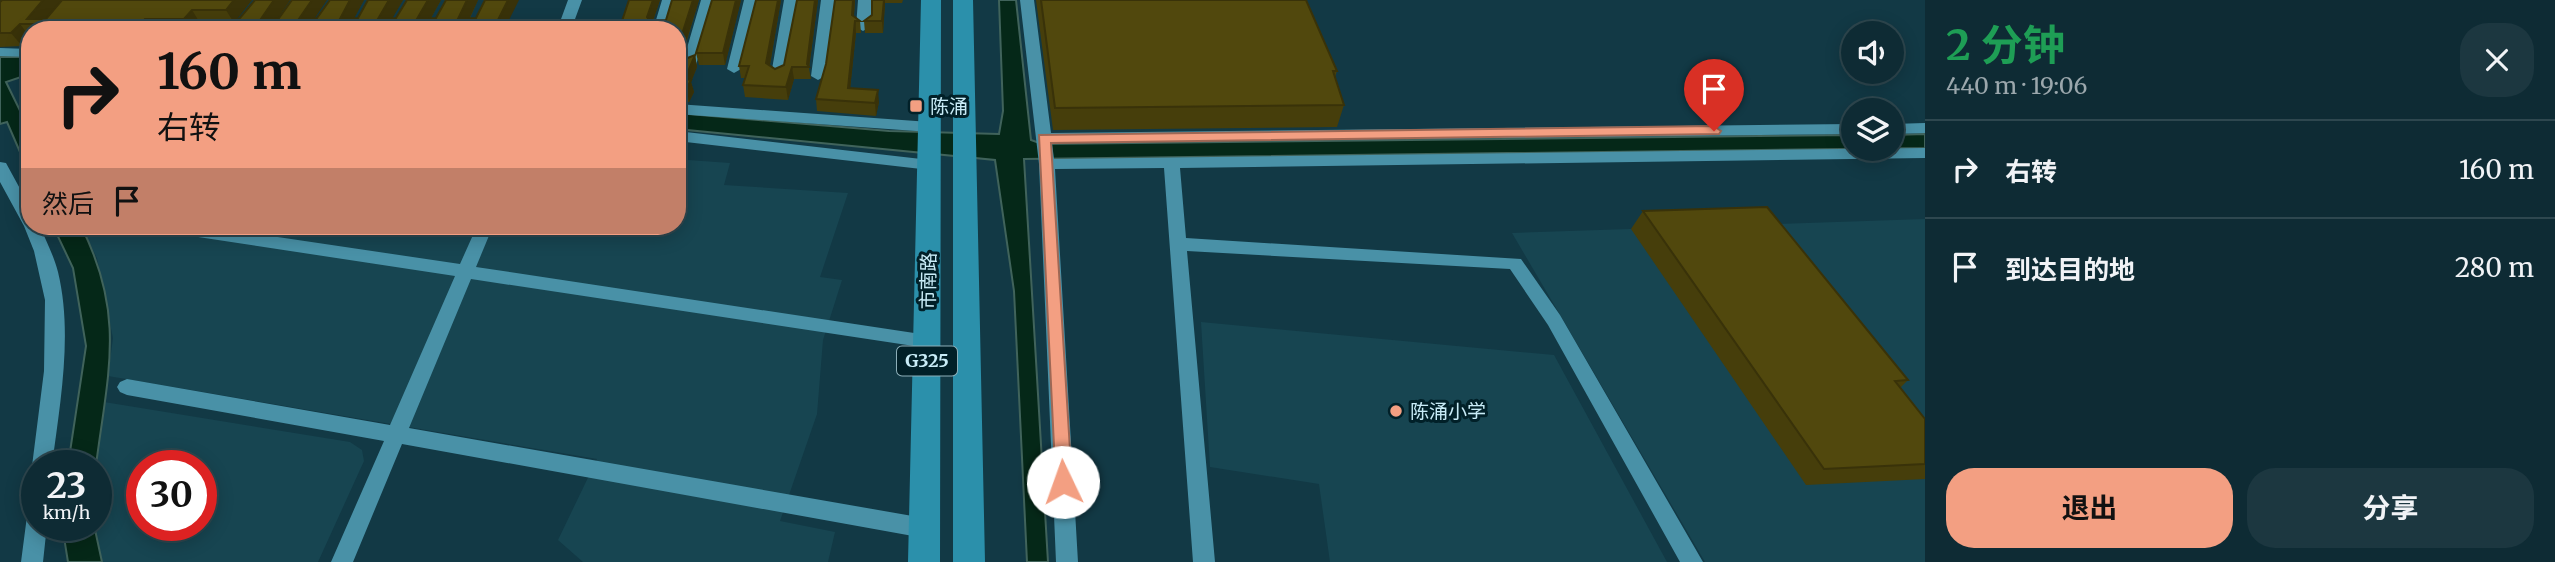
<!DOCTYPE html>
<html lang="zh">
<head>
<meta charset="utf-8">
<style>
	:root { --surface:#0e2b34; --page:#1c3740; --text:#f1f3f6; --muted:#9ba7ac; --line:#2e474f; --accent:#f39f82 }
	body { margin:0; font-family:Merriweather,"Noto Sans SC",serif; background:var(--page); color:var(--text); height:100vh; display:flex; flex-direction:column; font-size:26px; white-space:nowrap }
	* { box-sizing:border-box; margin:0 }
	p { font-size:23px; color:var(--muted) }
	.icon { flex:none; width:38px; height:38px; fill:none; stroke:currentColor; stroke-width:2; stroke-linecap:round; stroke-linejoin:round }
	.map { position:relative; flex:1; overflow:hidden }
	.drawer { display:flex; flex-direction:column; background:var(--surface); width:630px }
	.drawer>* { flex:none }
	.guide { position:absolute; left:21px; top:21px; width:665px; height:214px; border-radius:28px; box-shadow:0 4px 18px #0003,0 0 0 2px var(--line); background:#f39f82; color:#111; overflow:hidden }
	.tools { position:absolute; left:1841px; top:21px; display:grid; gap:14px }
	.tools a { display:grid; place-items:center; width:63px; height:63px; border-radius:50%; background:var(--surface); box-shadow:0 4px 18px #0003,0 0 0 2px var(--line); font-size:35px }
	.speed { position:absolute; left:21px; top:450px; display:flex; gap:14px; font-size:35px; font-weight:700; text-align:center }
	.speed>* { display:grid; place-content:center; width:91px; height:91px; border-radius:50%; background:var(--surface); box-shadow:0 4px 18px #0003,0 0 0 2px var(--line); line-height:1 }
	.speed small { font-size:18px; font-weight:400 }
	.speed .limit { border:10px solid #d22; background:#fff; color:#111 }
	.pin { position:absolute; display:grid; place-items:center; width:60px; height:60px; color:#fff; margin:-72px -30px; border-radius:50% 50% 50% 0; rotate:-45deg; box-shadow:0 0 7px #0007 }
	.pin .icon { rotate:45deg }
	.me { position:absolute; width:77px; margin:-38px; rotate:357deg; stroke-linejoin:round; filter:drop-shadow(0 0 5px #0008) }
	.turn { display:flex; align-items:center; gap:24px; height:147px; padding:0 21px; font-size:32px }
	.turn .icon { width:91px; height:91px; stroke-width:2.5 }
	.turn b { display:block; font-size:49px; line-height:60px }
	.then { display:flex; align-items:center; height:66px; padding:0 21px; background:#0003; gap:14px; font-size:26px }
	.round { display:grid; place-items:center; flex:none; width:74px; height:74px; border-radius:28px; background:var(--page) }
	.head { display:flex; align-items:center; justify-content:space-between; height:119px; padding:0 21px }
	h1 { font-size:42px; font-weight:700; line-height:52px; color:#1e9e55 }
	.cta { display:flex; gap:14px; margin-top:auto; padding:14px 21px }
	.cta a { flex:1; height:80px; border-radius:28px; background:var(--accent); color:#111; font-size:28px; font-weight:700; line-height:80px; text-align:center }
	.cta a+a { background:var(--page); color:var(--text) }
	ul { padding:0; list-style:none }
	li { display:flex; align-items:center; gap:21px; height:98px; padding:0 21px; border-top:2px solid var(--line) }
	li div { flex:1 }
	li b { display:block; font-size:26px }
	li em { font-style:normal }
	main { display:flex; flex:1; min-height:0 }
	.map>svg:first-child { display:block }
	.built { fill:#174551; fill-rule:evenodd }
	.water { fill:#052818; stroke:#40635b; stroke-width:2 }
	.lines { fill:none; stroke-linecap:round; stroke-linejoin:round }
	.minor { fill:#4991a7; fill-rule:evenodd }
	.highway { fill:#2b90ab; fill-rule:evenodd }
	.wall { fill:#463e0b }
	.shaded-wall { fill:#393209 }
	.building { fill:#51480d; stroke:#393209; stroke-width:2 }
	.route { fill:#f39f82; stroke:#9e6754; stroke-width:2 }
	.poi-dot { fill:#f39f82; stroke:#012028; stroke-width:2.5 }
	.labels { text-anchor:middle; stroke-width:6; stroke-linejoin:round; paint-order:stroke }
	.shield { fill:#012028; stroke:#8dafb9; stroke-width:2 }
	.shield-label { font-size:18px; font-weight:bold; fill:#c9ecf7 }
	.poi-label { font-size:19px; fill:#c9ecf7; stroke:#012028; text-anchor:start }
	.street-label { font-size:19px; fill:#c9ecf7; stroke:#012028 }
</style>
</head>
<body>
<main>
<div class="map">
<svg width="1925" height="562" viewBox="0 0 1925 562">
	<rect width="100%" height="100%" fill="#123945"/>
	<!-- built -->
	<path class="built" d="M688 160 730 163 724 185 848 193 820 277 842 280 823 340 817 414 780 521 835 532 828 562H583L558 540 597 459 108 376 113 338 97 258 81 226H677V189Z
		M1925 219V562H1705L1512 233Z
		M1201 322 1554 355 1667 562H1330L1319 484 1210 467Z
		M104 402 350 442 362 450 364 461 318 562H102L94 525 96 465ZM142 466H201V525H142Z"/>
	<!-- water -->
	<path class="water" d="M999 0H1016L1031 140 1042 144 1853 135V149H1892V135L1925 134V148L1024 159 1048 562H1027L1014 291 995 160 677 129V113L889 131 999 134 1003 111Z
		M0 57H30V74L6 82 30 131V175L7 122 0 124Z
		M53 226H81C126 315 108 372 96 465H68L86 346 73 268Z
		M62 525H94L102 562H68Z"/>
	<g class="lines">
		<!-- minor -->
		<path class="minor" d="M568 0H582L571 30H557Z
			M662 0H676L667 30H653Z
			M701 0H715L696 65 689 69 682 65Z
			M744 0H758L741 69 734 73 727 69Z
			M784 0H798L785 75 778 79 771 75Z
			M821 0H835L825 76 818 80 811 76Z
			M858 0H872L870 27 863 31 856 27Z
			M1020 0H1034L1051 133 1853 124V134L1052 143 1054 159 1925 148V158L1180 168 1186 238 1521 259 1560 315 1703 562H1680L1548 325 1510 269 1187 251 1215 562H1193L1164 168 1055 169 1078 562H1056L1039 164Z
			M0 48 30 49V57L0 56Z
			M677 104 930 122 938 127 930 132 677 114Z
			M1925 123V133L1892 134V124Z
			M677 131 930 160 938 165 930 170 677 141Z
			M0 162 6 163 30 207V226H40C46 241 54 256 58 272 73 334 60 403 52 466H37V473L32 466 44 371 45 300 34 251 24 226 0 182Z
			M157 226H203L460 264 477 226H493L476 267 934 336 936 341 934 346 927 348 471 279 409 428 924 518 931 521 935 528 931 535 924 538 402 444 353 562H331L384 441 127 395 120 392 117 387 120 382 127 379 390 425 455 276 165 232Z
			M37 507V525H47L43 562H21L27 516 30 509Z"/>
		<!-- highway -->
		<path class="highway" d="M921 0H941L940 562H908Z
			M953 0H973L985 562H953Z"/>
	</g>
	<!-- wall -->
	<path class="wall" d="M252 0 235 21 240 18 255 0H290L278 18H317L330 0H364L354 18H358L368 0H403L392 18H396L441 0 431 18H436L478 0 470 18 504 30H234L231 24 232 23H200L195 30H30V38L22 46 0 47V2Z
		M629 0H660L653 21 666 20 672 0H699L682 57 685 59 695 55 697 67 691 82 694 92 689 102 677 103V30H619Z
		M741 0 725 65H699L696 53Z
		M781 0 770 65 775 69 784 65 818 0 809 68 811 79H794L788 100 745 97 743 85 745 78H741L739 66Z
		M855 0 854 16 860 21 861 33H856L850 88 879 102 876 116 817 111 816 99 826 64Z
		M872 0H903L902 3H885L883 33H865L864 21 872 15Z
		M1036 0H1306L1337 71 1335 77 1344 105 1337 127 1053 130Z
		M1643 211 1908 380 1900 388 1925 419V479L1806 485 1631 229Z"/>
	<!-- shaded-wall -->
	<path class="shaded-wall" d="M43 0H65L44 24 27 19Z
		M234 0H252L234 23 226 10Z
		M274 0H290L274 24 261 19Z
		M312 0H327L311 24 299 19Z
		M350 0H364L351 24 340 19Z
		M389 0H403L389 24 378 19Z
		M428 0H441L427 25 417 19Z
		M467 0H478L464 30 458 19Z
		M508 0H519L504 30H493Z
		M653 0H660L650 29 647 17Z
		M693 0H699L679 64 677 50Z
		M736 0H741L725 65 723 53Z
		M778 0H781L768 75 766 63Z
		M815 0H818L809 68 807 64Z
		M853 0H855L853 27 852 15Z
		M884 0H885V3L883 33 882 21Z
		M192 10 200 23 195 30H191L184 19Z
		M145 19 152 30H136Z
		M855 21 856 33 849 100 848 88Z
		M20 24 30 37 22 46 11 33Z
		M695 55 697 67 691 82 694 92 689 102 685 79Z
		M792 67 794 79 788 100 786 87Z
		M878 90 879 102 876 116 875 103Z"/>
	<!-- building -->
	<path class="building" d="M2 0H43L27 19H46L62 0H234L226 10H192L184 19H145L136 30H68L74 24H20L11 33H0V2Z
		M255 0H274L261 19 279 18 292 0H312L299 19 317 18 330 0H350L340 19 358 18 368 0H389L378 19 396 18 407 0H428L417 19 436 18 446 0H467L458 19 476 18 485 0H508L493 30H424L427 24H231L240 18Z
		M629 0H653L647 17 650 21 666 20 672 0H693L677 50V30H619Z
		M712 0H736L723 53H696Z
		M756 0H778L766 63 775 69 784 65 797 0H815L807 64 809 67H792L786 87 743 85 749 66H739Z
		M835 0H853L852 15 860 21H855L848 88 878 90 875 103 816 99 826 64Z
		M872 0H884L882 21H864L872 15Z
		M1041 0H1306L1337 71H1333L1344 105 1055 108Z
		M677 53 685 59 695 55 685 79 691 80 686 90H677Z
		M1767 207 1908 380 1895 381 1925 419V464L1824 469 1643 211Z"/>
	<!-- route -->
	<path class="route" d="M1714 126 1721 131 1719 134 1051 143 1072 482 1070 488H1056L1039 135Z"/>
	<!-- markers -->
	<g class="poi-dot">
		<rect x="909" y="99" width="14" height="14" rx="3.5"/>
		<circle cx="1396" cy="411" r="7"/>
	</g>
	<g class="labels">
		<!-- shield labels -->
		<rect class="shield" x="897" y="346.5" width="60" height="29" rx="5"/>
		<g class="shield-label">
			<text x="927" y="367">G325</text>
		</g>
		<!-- poi labels -->
		<g class="poi-label">
			<text x="930" y="113">陈涌</text>
			<text x="1410" y="418">陈涌小学</text>
		</g>
		<!-- street labels -->
		<g class="street-label">
			<text transform="translate(928 281) rotate(-89)" y="7">市南路</text>
		</g>
	</g>
</svg>
<div class="tools">
<a><svg class="icon" aria-label="sound" viewBox="0 0 24 24"><path d="M4 9h4l5-4v14l-5-4H4zM17 9q2 3 0 6"/></svg></a>
<a><svg class="icon" aria-label="layers" viewBox="0 0 24 24"><path d="M12 4l9 5-9 5-9-5zM3 14l9 5 9-5"/></svg></a>
</div>
<div class="speed"><div>23<small>km/h</small></div><div class="limit">30</div></div>
<div class="pin" style="left:1714px;top:131px;background:#d93025"><svg class="icon" aria-label="arrive" viewBox="0 0 24 24"><path d="M6 21V4h12l-3 4 3 4H6"/></svg></div>
<svg class="me" style="left:1063px;top:482px" viewBox="-20 -20 40 40"><circle r="19" fill="#fff"/><path d="M0-13L10 11 0 6-10 11z" fill="#f39f82"/></svg>
<div class="guide">
<div class="turn"><svg class="icon" aria-label="right" viewBox="0 0 24 24"><path d="M7 20v-9h11M14 6l5 5-5 5"/></svg><div><b>160 m</b>右转</div></div>
<div class="then">然后<svg class="icon" aria-label="arrive" viewBox="0 0 24 24"><path d="M6 21V4h12l-3 4 3 4H6"/></svg></div>
</div>
</div>
<section class="drawer">
<div class="head"><div><h1>2 分钟</h1><p>440 m · 19:06</p></div><a class="round"><svg class="icon" aria-label="close" viewBox="0 0 24 24"><path d="M6 6l12 12M18 6L6 18"/></svg></a></div>
<ul>
<li><svg class="icon" aria-label="right" viewBox="0 0 24 24"><path d="M7 20v-9h11M14 6l5 5-5 5"/></svg><div><b>右转</b></div><em>160 m</em></li>
<li><svg class="icon" aria-label="arrive" viewBox="0 0 24 24"><path d="M6 21V4h12l-3 4 3 4H6"/></svg><div><b>到达目的地</b></div><em>280 m</em></li>
</ul>
<div class="cta"><a>退出</a><a>分享</a></div>
</section>
</main>
</body>
</html>
